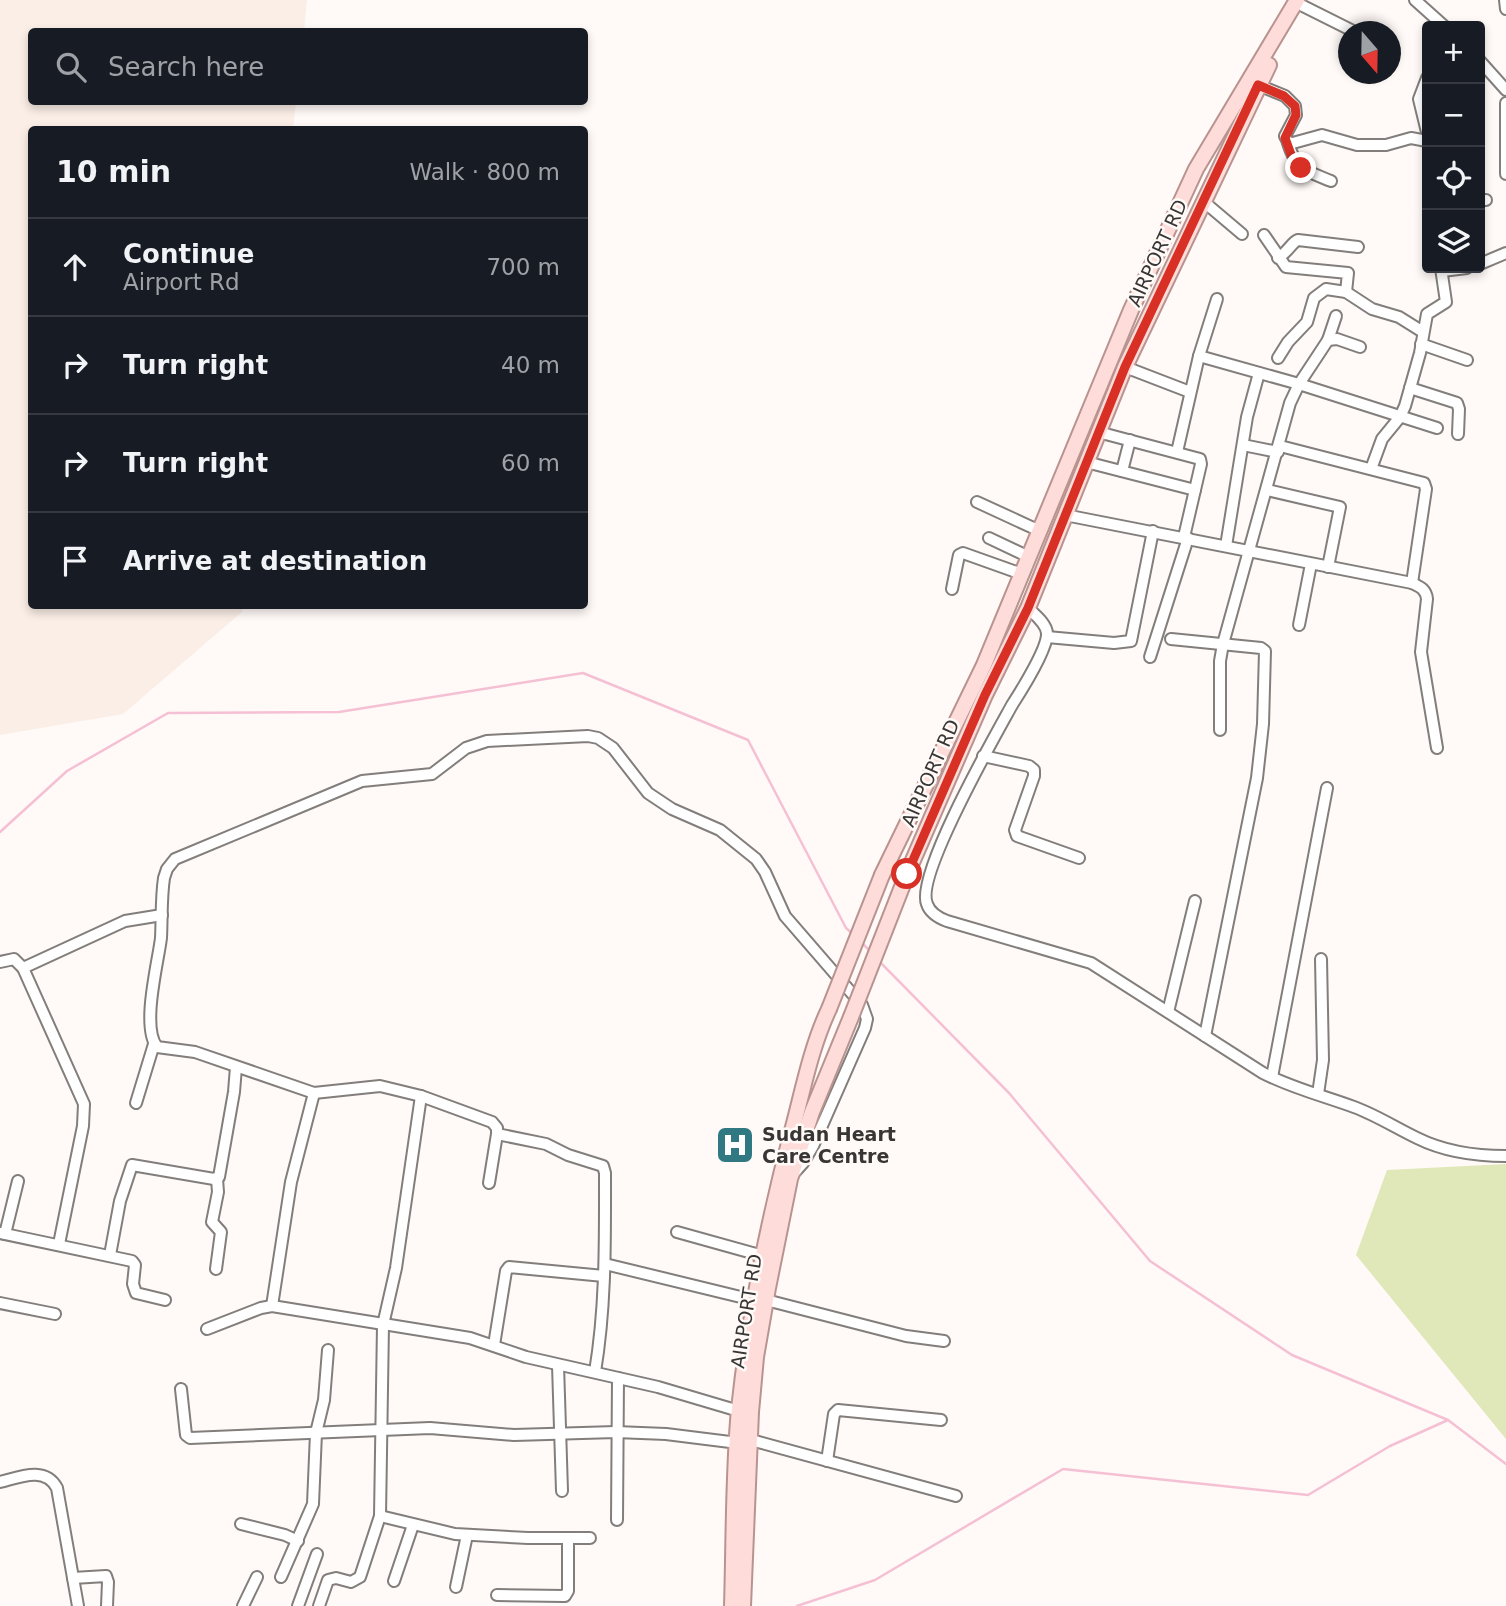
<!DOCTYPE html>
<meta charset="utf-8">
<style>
body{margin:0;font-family:"DejaVu Sans",sans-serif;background:#20242c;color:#f1f3f6}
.controls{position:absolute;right:21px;top:21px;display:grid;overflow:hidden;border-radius:7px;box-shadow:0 4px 10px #0003}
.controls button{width:63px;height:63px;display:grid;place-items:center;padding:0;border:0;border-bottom:2px solid #363941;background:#171b24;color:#f1f3f6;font:35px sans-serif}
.compass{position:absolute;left:1338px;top:21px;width:63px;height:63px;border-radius:50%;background:#171b24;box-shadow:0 4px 10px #0003;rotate:160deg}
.stop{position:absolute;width:21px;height:21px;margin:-16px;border:5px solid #d93025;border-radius:50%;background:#fff}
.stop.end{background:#d93025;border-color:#fff;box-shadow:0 2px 7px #0008}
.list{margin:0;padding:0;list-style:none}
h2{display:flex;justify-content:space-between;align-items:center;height:91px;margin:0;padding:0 28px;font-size:30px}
h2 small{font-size:23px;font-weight:400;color:#9ea1a6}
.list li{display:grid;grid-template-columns:46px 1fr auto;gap:21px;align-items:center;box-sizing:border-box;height:98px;padding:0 28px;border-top:2px solid #363941}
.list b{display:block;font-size:26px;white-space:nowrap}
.list p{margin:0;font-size:23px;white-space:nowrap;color:#9ea1a6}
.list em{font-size:23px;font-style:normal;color:#9ea1a6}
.icon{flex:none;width:38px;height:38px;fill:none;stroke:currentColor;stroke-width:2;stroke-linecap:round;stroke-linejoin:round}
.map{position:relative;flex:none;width:1506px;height:1606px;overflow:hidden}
.search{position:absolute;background:#171b24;box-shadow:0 4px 10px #0003;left:28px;top:28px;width:560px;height:77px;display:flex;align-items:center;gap:18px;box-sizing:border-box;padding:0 24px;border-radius:7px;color:#9ea1a6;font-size:26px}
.panel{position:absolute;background:#171b24;box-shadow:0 4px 10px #0003;left:28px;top:126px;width:560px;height:483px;border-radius:7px}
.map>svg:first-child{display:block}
.built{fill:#faeee6}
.green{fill:#e0e8ba}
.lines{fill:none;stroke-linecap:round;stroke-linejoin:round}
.stream{stroke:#f5c0d4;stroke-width:2.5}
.minor-casing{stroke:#827e7b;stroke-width:14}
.major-casing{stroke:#b8938f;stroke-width:18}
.minor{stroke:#fff;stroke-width:10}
.major{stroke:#fedcd9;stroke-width:14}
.major-bridge-casing{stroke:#b8938f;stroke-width:18;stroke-linecap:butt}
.major-bridge{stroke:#fedcd9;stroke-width:14}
.route{stroke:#d93025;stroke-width:9}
.labels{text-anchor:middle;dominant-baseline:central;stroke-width:5;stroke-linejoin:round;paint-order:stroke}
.street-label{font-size:19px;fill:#383635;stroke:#fffaf7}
.poi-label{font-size:19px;font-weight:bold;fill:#383635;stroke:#fffaf7;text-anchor:start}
</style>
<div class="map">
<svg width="1506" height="1606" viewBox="0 0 1506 1606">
<rect width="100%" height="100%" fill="#fffaf7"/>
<path class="built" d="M0,0H307L304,31L32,32V102H296L293,129L32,130V606H243L242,612L123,714L0,735Z"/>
<path class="green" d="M1506,1164V1439L1356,1255L1387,1170Z"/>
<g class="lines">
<g class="stream">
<path d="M0,832L67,771L168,713L339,712L583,673L748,740L846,928L854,935"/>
<path d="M861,942L871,952"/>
<path d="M878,960L1009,1093L1150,1261L1292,1355L1448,1420L1506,1464"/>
<path d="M797,1606L875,1580L1063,1469L1308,1495L1390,1446L1448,1420"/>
</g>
<defs>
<g id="minor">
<path d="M1415,0L1444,26"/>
<path d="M1505,0L1506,9"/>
<path d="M1303,6L1355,32"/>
<path d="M1480,61L1506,90"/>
<path d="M1427,78L1419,99L1427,132"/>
<path d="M1258,85L1285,96L1295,106L1296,115L1285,136L1289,144L1322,135L1357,145H1386L1411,138L1427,141"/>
<path d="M1506,103V174"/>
<path d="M1288,143C1296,170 1307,171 1331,181"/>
<path d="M1480,200H1486"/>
<path d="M1203,201L1242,234"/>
<path d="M1264,235L1286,267L1348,273L1346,292"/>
<path d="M1278,258C1288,252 1292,242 1298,240L1358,247"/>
<path d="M1480,264L1506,253"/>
<path d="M1442,271L1467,268"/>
<path d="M1328,340L1336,316"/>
<path d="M1421,344L1467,360"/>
<path d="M1199,356L1299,384L1437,428"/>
<path d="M1278,358L1288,342L1307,322L1314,298L1326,289L1346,292L1372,309L1399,317L1423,332"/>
<path d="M1125,367L1190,392"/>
<path d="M1410,388L1457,403L1459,409L1458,434"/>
<path d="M1098,432L1200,459L1201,464L1184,537"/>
<path d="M1243,445L1278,452"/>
<path d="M1280,446L1424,483L1426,489L1412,583"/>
<path d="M1177,452L1199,356L1217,299"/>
<path d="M1086,462L1195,490"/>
<path d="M1371,469L1382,439L1400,417L1405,406L1420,353L1427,314L1446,302L1441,268"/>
<path d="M1122,471L1130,440"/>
<path d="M1267,490L1340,507L1328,567"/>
<path d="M977,502L1040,531"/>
<path d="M1065,515L1412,583C1420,587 1426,589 1427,599L1421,652L1437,748"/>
<path d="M989,538L1029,557"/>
<path d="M1226,546L1247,417L1259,373"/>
<path d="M952,589L959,555L963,553L1022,574"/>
<path d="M1028,608C1035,615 1046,623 1047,633C1048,648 1021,691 1012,705C995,736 915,876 927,904C930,913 939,918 947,921L1091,963L1263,1073C1292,1088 1324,1096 1354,1107C1376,1115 1396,1128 1417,1138C1445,1152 1475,1156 1506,1156"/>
<path d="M1299,625L1311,564"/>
<path d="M1047,637L1114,643L1131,641L1153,531"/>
<path d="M1171,639L1261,648L1265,651L1263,724L1257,778L1205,1036"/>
<path d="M1150,657L1188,538"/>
<path d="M1220,730V661L1223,644L1290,403L1299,384L1328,340L1337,339L1360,347"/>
<path d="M983,756L1029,766L1034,770V776L1015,830L1017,836L1079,858"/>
<path d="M0,962L14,959L23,968L84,1104L83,1126L59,1244"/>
<path d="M23,968L125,921L162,915"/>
<path d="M1168,1012L1195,901"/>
<path d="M1272,1077L1327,788"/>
<path d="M1318,1094L1323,1060L1321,959"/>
<path d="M136,1103L154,1044"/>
<path d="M497,1134L546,1144L568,1155L603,1166L605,1173C605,1240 606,1306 595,1372"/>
<path d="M489,1183L497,1134V1128L492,1122L421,1096L380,1086L314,1093L195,1052L157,1047C141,1027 158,963 161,938C162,918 161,898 164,878L167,869L175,859L362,781L432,774L466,748L487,741L588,736L598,738L613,748L648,793L672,809L720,830L756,859L765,872L785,916L862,1005L867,1019L865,1028L813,1146L803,1163L794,1173"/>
<path d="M677,1232L763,1256"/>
<path d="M0,1233L132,1261L135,1265L133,1284L136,1293L165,1300"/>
<path d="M5,1234L18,1181"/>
<path d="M110,1255L120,1201L132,1165L214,1179L219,1177L234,1092L236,1067"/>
<path d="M605,1264L753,1300"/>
<path d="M216,1269L221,1232L212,1222L218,1192L217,1179"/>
<path d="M766,1300L906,1336L944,1341"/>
<path d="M0,1303L55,1314"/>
<path d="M272,1306L291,1182L314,1093"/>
<path d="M207,1329L261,1308L272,1306L470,1338L526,1357L658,1387L739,1411"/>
<path d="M494,1345L506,1271L509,1267L604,1276"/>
<path d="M558,1365L562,1491"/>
<path d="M181,1389L186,1435L190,1438L430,1428L514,1435L616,1432L666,1434L738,1443"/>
<path d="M751,1440L956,1496"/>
<path d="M827,1461L834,1414L838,1410L941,1420"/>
<path d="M0,1482C20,1477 45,1466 57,1488L78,1606"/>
<path d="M380,1516L455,1534L528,1538H590"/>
<path d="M617,1520L618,1378"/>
<path d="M241,1524L285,1535L298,1541"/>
<path d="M281,1577L313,1504L316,1433L324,1400L328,1350"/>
<path d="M73,1578L106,1576L108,1582L107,1606"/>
<path d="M394,1581L413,1525"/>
<path d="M456,1587L467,1535"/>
<path d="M497,1595L565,1596L568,1591V1538"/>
<path d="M243,1606L257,1577"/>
<path d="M298,1606L317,1554"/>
<path d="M319,1606L328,1580L336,1578L351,1582L360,1577L380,1516L383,1325L396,1268L421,1096"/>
</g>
<g id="major">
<path d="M907,874L985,695L1028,608L1125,367L1269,65"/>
<path d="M882,875L984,665L1131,310L1196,169L1297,0"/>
<path d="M732,1606C734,1540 733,1474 739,1409C749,1315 768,1223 792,1131C803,1090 811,1047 829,1009"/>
<path d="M743,1606L751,1412L756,1357L768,1288L790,1179L812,1112L851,1017"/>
</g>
</defs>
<use href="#minor" class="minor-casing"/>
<use href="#major" class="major-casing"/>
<use href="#minor" class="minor"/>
<use href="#major" class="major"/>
<defs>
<g id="major-bridge">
<path d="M829,1009L882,875"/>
<path d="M851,1017L907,874"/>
</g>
</defs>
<use href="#major-bridge" class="major-bridge-casing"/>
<use href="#major-bridge" class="major-bridge"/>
</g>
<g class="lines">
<path class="route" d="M907,874L985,695L1028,608L1125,367L1258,85L1284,96L1295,106L1296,115L1285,138L1293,160L1301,168"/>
</g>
<defs>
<symbol id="hospital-square" viewBox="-11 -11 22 22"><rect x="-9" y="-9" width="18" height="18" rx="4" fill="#317982" stroke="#fffaf7"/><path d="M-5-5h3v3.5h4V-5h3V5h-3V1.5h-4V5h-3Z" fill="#fff"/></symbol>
</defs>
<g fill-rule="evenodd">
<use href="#hospital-square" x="713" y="1123" width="44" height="44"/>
</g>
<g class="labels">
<g class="street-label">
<text transform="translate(1157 253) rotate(-65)">AIRPORT RD</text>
<text transform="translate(930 773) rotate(-66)">AIRPORT RD</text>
<text transform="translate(746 1311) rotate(-81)">AIRPORT RD</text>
</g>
<g class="poi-label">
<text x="762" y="1134">Sudan Heart<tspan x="762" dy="22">Care Centre</tspan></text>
</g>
</g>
</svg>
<div class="controls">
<button>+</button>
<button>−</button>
<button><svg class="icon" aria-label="locate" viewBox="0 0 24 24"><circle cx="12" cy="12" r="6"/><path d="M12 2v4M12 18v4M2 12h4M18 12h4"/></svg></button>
<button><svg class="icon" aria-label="layers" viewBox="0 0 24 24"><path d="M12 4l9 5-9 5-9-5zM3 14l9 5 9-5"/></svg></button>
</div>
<svg class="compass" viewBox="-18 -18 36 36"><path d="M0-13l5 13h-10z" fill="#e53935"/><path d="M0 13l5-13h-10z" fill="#9ea1a6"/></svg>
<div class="stop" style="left:907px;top:874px"></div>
<div class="stop end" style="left:1301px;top:168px"></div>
<div class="search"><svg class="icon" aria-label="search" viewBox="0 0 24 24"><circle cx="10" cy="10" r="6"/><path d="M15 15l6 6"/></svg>Search here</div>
<section class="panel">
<h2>10 min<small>Walk · 800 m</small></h2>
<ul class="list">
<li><svg class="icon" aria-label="ahead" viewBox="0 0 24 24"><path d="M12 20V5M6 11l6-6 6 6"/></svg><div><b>Continue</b><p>Airport Rd</p></div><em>700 m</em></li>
<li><svg class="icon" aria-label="right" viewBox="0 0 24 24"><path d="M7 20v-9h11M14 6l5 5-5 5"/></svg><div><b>Turn right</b></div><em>40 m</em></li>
<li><svg class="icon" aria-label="right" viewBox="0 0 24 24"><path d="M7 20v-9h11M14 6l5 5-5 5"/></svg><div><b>Turn right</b></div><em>60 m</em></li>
<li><svg class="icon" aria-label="arrive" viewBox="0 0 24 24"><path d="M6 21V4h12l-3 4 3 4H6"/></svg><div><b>Arrive at destination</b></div></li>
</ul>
</section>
</div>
